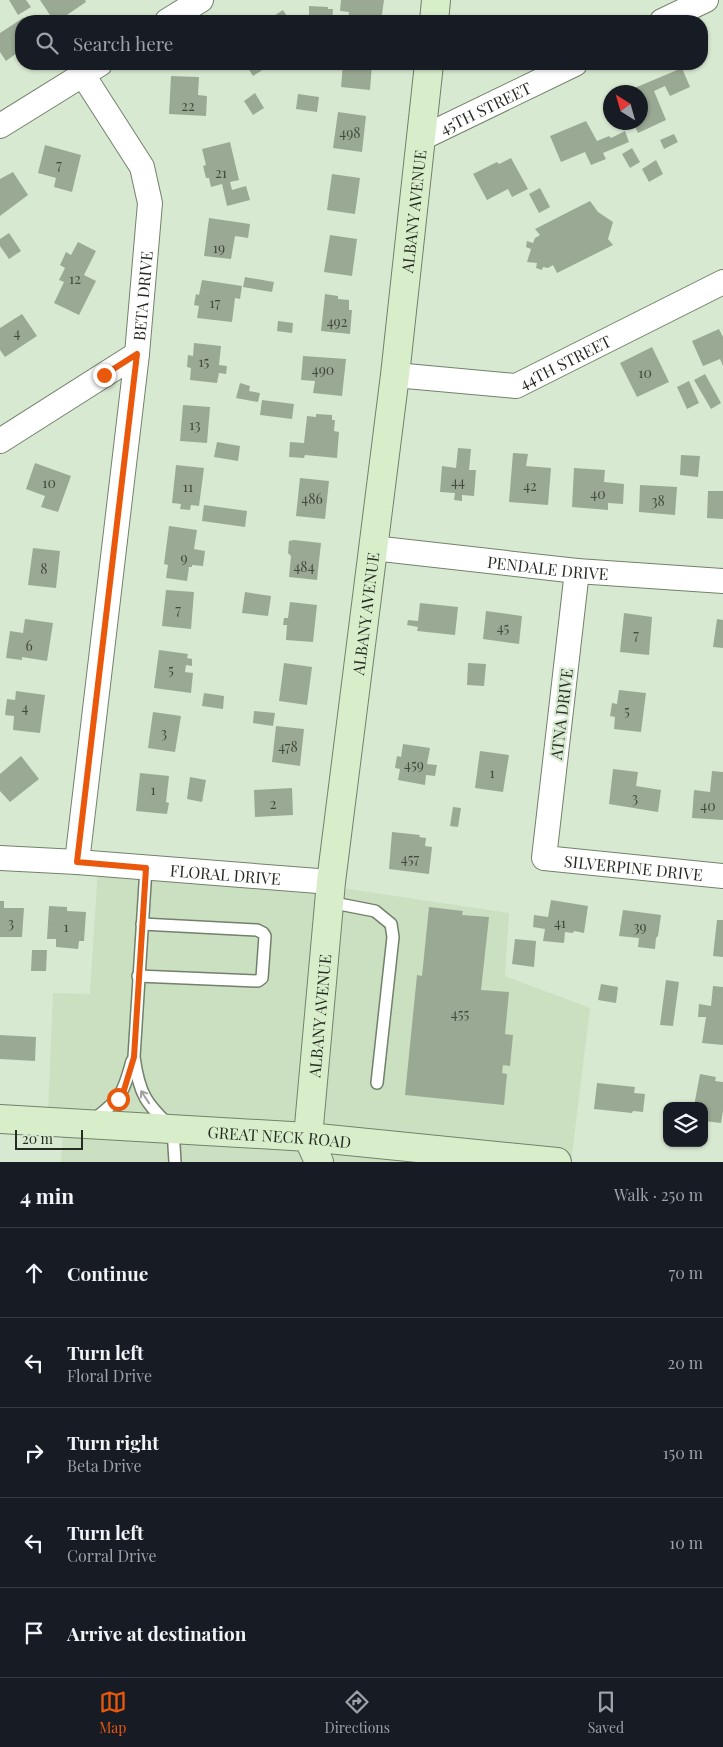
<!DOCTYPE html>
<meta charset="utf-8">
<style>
body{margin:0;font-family:"Playfair Display",serif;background:#242831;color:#f1f3f6}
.controls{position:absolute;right:15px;bottom:15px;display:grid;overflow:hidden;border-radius:10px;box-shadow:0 1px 4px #0004}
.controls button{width:45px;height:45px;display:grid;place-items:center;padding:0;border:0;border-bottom:1px solid #363941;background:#171b24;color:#f1f3f6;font:25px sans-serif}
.compass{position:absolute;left:603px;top:85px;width:45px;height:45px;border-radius:50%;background:#171b24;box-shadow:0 1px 4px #0004;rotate:323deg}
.scale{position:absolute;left:15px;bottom:12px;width:68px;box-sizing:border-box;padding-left:5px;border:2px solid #252b22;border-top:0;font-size:14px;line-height:18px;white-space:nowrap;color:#252b22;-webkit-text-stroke:4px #d8e9d1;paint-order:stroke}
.stop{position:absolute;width:15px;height:15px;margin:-11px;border:4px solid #ea580c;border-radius:50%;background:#fff}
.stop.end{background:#ea580c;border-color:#fff;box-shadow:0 1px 5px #0008}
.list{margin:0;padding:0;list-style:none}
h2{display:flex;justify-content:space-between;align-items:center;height:65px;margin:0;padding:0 20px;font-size:21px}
h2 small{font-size:16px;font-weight:400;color:#9ea1a6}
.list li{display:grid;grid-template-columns:32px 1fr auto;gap:15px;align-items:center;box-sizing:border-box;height:90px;padding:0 20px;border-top:1px solid #363941}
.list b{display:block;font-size:19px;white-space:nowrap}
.list p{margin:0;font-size:16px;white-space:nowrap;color:#9ea1a6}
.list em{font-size:16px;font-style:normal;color:#9ea1a6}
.icon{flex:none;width:28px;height:28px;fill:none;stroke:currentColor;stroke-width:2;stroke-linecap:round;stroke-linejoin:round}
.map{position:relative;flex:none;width:723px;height:1162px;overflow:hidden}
.search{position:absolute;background:#171b24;box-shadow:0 1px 4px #0004;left:15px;right:15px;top:15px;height:55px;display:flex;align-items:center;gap:12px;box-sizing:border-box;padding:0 18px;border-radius:20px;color:#9ea1a6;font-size:19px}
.sheet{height:515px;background:#171b24}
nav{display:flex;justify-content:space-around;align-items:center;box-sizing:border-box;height:70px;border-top:1px solid #363941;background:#171b24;font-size:14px;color:#9ea1a6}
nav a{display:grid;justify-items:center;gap:2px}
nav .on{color:#ea580c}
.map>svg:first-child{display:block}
.built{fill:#cbdfc1}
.building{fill:#9aa993}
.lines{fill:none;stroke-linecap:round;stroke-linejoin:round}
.lane-casing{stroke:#72816b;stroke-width:14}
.street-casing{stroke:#72816b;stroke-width:26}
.secondary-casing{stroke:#72816b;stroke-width:30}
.lane{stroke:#fff;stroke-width:11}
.street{stroke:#fff;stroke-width:24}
.secondary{stroke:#d8eecb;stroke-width:28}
.oneway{stroke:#9da09c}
.route{stroke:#ea580c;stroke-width:6}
.labels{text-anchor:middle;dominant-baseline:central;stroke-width:4.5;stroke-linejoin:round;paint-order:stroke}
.number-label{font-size:14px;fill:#424a3e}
.street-label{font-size:16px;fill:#252b22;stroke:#d8e9d1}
</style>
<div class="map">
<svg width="723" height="1162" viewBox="0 0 723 1162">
<rect width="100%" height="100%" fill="#d8e9d1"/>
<path class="built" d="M99,852L509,913L505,976L590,1008L571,1162H61L64,1115L48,1113L53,993L90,994Z"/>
<g class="building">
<path d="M9,0H26L31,7L18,15Z"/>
<path d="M40,0H85L86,2L58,21H54Z"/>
<path d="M341,0H384L381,21H352V19H348L349,12L340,11Z"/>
<path d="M309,6L328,7V9H333L332,21H309Z"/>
<path d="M283,10L290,21H266Z"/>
<path d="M23,18L25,21H21V50L6,61L0,52V33Z"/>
<path d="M241,64H272L253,76L248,68L245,70Z"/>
<path d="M343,64H372L370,90L341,87Z"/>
<path d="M682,68L690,87L670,96L665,86L654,91L666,120L638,133L633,122H640V92H625Z"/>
<path d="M171,76L199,77L198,95L207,96L206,116L169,114Z"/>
<path d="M255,93L264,108L253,115L244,101Z"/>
<path d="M298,94L319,97L317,112L296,109Z"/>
<path d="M338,112L366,116L362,152L333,148Z"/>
<path d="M586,121L597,141L609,136L611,138L625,131L629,142L603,153L606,159L591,165L585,152L561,162L550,136Z"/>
<path d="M674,134L678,142L664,149L660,140Z"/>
<path d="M230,142L239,180L230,182L232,190L246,186L250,200L227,206L222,184L211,187L209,178H206L203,166L206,165L202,149Z"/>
<path d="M45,145L81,155L72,192L54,187L56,178L38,173Z"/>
<path d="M632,148L640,162L630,168L622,154Z"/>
<path d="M511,158L528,189L512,197L508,189L487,200L473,174L497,162L499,164Z"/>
<path d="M656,160L663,174L649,182L642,169Z"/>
<path d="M13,172L28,195L0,216V179Z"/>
<path d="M332,174L360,178L355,214L327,210Z"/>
<path d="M540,188L550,207L539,213L529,194Z"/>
<path d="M590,201L598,212L613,222L608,239L613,245L557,273L553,265L548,268L543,267L542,270L536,268L537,263L527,262L531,249L526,247L527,241L533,243L535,238L540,235L535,229Z"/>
<path d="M209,218L250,224L248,238L235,236L231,259L204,256Z"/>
<path d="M9,233L21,251L9,259L0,246V239Z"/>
<path d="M330,235L357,239L352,276L324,272Z"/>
<path d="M78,242L96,251L84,275L96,281L79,315L54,303L64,282L59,280L65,268L60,265L66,252L71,255Z"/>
<path d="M245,277L274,282L272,292L243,287Z"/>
<path d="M202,280L242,286L240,299L235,298L232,322L197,318L199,306L194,305L196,294L199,295Z"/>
<path d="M325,294L338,296V299L349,300V310H352L350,334L321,331Z"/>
<path d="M22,314L37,336L5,357L0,350V328Z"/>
<path d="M278,321L293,323L292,333L277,331Z"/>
<path d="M719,329L723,337V366L720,359L703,366L692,341Z"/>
<path d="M194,343L221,346L219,365L227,366L226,374L219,373L217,383L190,380L191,368L187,367L188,355L193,356Z"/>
<path d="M652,347L669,382L637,397L620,363Z"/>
<path d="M303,356L346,359L342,396L313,393L315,381L301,380Z"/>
<path d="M705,374L721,403L711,409L694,380Z"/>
<path d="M689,381L699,403L687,409L677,387Z"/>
<path d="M240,383L250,386L249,391L260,393L258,402L236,398Z"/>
<path d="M262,400L294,404L292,419L260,415Z"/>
<path d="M183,405L210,407L207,443L180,441Z"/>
<path d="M316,414L332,415V420H335L334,431L339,432L337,458L305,455L304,458L289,457L290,442L304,443L307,416L316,417Z"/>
<path d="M217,442L240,446L238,461L214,457Z"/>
<path d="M458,448L471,449L469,470H476L474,496L462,495V501L454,500L455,493L440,492L442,466L456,468Z"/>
<path d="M513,453L528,454L526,466L551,468L548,505L509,502Z"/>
<path d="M681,455L700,456L698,477L680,475Z"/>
<path d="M35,463L71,476L58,512L41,507L45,496L26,489Z"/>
<path d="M176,465L204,468L199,506L191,505L190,510L180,509L181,504L172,503Z"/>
<path d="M574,468L605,470L604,482L624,484L623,504L608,503V510L572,507Z"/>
<path d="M300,478L329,481L325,519L296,516Z"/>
<path d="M640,485L677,487L675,515L639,512Z"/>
<path d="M708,491H723V519L707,518Z"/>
<path d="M204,505L247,511L245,527L202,521Z"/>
<path d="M169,526L197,530L194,549L205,551L203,566L192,565V567H189L187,581L166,578L168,565L164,564Z"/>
<path d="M294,540L321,543L317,580L289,577L291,556L288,553L289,541Z"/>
<path d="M33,548L60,551L56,588L28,585Z"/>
<path d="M166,590L194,592L191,629L162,626Z"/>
<path d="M245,592L271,596L268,616L242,613Z"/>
<path d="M290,602L317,605L313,642L286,640L287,625H283L284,618H288Z"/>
<path d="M420,603L458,607L455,635L417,631L418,627L407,625L408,620L418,621Z"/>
<path d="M486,611L522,616L519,644L483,639Z"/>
<path d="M624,613L652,617L649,655L620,652Z"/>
<path d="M25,619L53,623L47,661L22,657V660L6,658L10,631L23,633Z"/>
<path d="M717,619L723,620V648L713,647Z"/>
<path d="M159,650L188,654L187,658L192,659V666L186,665L185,672L193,673L191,693L154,688Z"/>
<path d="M284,663L312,667L307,705L279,701Z"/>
<path d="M468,663L486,664L484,686L467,685Z"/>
<path d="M619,690L646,693L641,732L614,729L615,717L610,716L612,703L617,704Z"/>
<path d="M16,691L45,695L40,733L13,730L14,716L5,715L7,699L15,700Z"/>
<path d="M204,693L224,696L223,709L202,706Z"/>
<path d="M254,711L275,713L273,726L253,723Z"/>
<path d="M153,712L181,716L175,752L148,748Z"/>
<path d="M276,726L304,729L300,766L272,762Z"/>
<path d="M403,744L430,748L427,764L437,765L435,776L426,775L425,785L398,780L400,769L395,768L397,756L401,757Z"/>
<path d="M480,751L509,755L503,792L475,788Z"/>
<path d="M21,756L39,779L10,802L0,791V774Z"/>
<path d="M613,769L638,772L636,786L661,790L658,812L609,804Z"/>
<path d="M712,771L723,772V820L692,818L694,790L710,792Z"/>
<path d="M140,773L169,776L166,802L169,803L167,814L136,811Z"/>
<path d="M190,777L206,780L202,802L187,799Z"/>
<path d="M292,788L293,815L255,817L254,790Z"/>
<path d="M453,807L461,808L458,827L450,826Z"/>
<path d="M392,832L420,835L419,837L426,838L425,846L432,847L429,874L389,869Z"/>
<path d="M551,900L588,906L584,933L574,931L573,933L565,932L564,943L543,941L545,929L533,927L534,915L548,917Z"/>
<path d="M0,901H4V908H24L22,937H0Z"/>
<path d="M49,906L67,907V911L86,912L84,941H79L78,949L56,947V939H47Z"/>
<path d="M429,907L463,911L462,915L489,917L481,990L509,992L505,1034L513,1035L510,1066L503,1065L502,1073L507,1074L504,1105L405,1095L417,975L422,976Z"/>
<path d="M623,910L661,915L658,936L656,938L655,949L638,947L639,938L619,936Z"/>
<path d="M717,920H723V957L713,956Z"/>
<path d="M515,939L536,941L534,967L512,964Z"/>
<path d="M32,950H47L46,971H31Z"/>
<path d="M666,980L679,982L673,1026L660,1025Z"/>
<path d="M601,984L618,987L616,1003L598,1000Z"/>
<path d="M713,986L723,987V1045L702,1043L706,1017H698L699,1004L711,1006Z"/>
<path d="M0,1035L36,1037L35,1061L0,1059Z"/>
<path d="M700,1074L716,1077L715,1081L723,1082V1111L721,1123L704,1121V1106H694Z"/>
<path d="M597,1083L635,1087L634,1093L645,1094L643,1112L633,1111L632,1113L594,1109Z"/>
</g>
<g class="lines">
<defs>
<g id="lane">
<path d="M146,868L134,1057C139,1094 146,1104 173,1129L175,1162"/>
<path d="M329,902L375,911L391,924L393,937L377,1083"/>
<path d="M138,976L258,981L262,978L265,936L263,933L257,930L142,924"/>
<path d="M93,1120C121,1099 123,1094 132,1061"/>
</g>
<g id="street">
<path d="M167,21L201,0"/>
<path d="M662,21L706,0"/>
<path d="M0,126L100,64"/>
<path id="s1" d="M422,138L575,64"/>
<path id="s2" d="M395,375L516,386L723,282"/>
<path d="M0,441L137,354"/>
<path id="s3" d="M373,548L577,571L723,581"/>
<path id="s4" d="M577,571L544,858L723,876"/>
<path id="s5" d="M0,858L77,862L331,882"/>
<path id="s6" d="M77,862L137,354L150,203L142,167L83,75"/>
</g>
<g id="secondary">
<path d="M434,21L436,0"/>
<path id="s7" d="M0,1119L308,1137L557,1162"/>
<path id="s8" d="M319,1162L308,1137L331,882L395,375L429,64"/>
</g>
</defs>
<use href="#lane" class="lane-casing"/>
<use href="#street" class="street-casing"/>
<use href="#secondary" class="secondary-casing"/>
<use href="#lane" class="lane"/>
<use href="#street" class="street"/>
<use href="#secondary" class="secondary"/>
</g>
<defs><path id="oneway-shaft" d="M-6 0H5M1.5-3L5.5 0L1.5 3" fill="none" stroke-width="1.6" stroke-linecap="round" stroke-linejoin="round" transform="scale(1.25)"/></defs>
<use class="oneway" href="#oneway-shaft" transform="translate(145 1097) rotate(-123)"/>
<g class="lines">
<path class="route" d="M104,375L137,354L77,862L146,868L134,1057L124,1090L118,1099"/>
</g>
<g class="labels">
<g class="number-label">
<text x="188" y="105">22</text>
<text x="350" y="132">498</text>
<text x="59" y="164">7</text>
<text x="221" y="172">21</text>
<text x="219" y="247">19</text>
<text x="75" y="278">12</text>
<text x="215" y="302">17</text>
<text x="337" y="321">492</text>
<text x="17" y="332">4</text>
<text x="204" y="361">15</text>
<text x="323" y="369">490</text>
<text x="645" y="372">10</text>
<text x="195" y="424">13</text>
<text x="458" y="481">44</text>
<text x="49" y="482">10</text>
<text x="530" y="485">42</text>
<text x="188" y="486">11</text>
<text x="598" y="493">40</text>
<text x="312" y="498">486</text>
<text x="658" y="500">38</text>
<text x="184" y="557">9</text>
<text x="304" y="566">484</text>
<text x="44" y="568">8</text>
<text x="178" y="609">7</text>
<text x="503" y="627">45</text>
<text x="636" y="634">7</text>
<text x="29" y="645">6</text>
<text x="171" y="669">5</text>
<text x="25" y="707">4</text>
<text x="627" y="710">5</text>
<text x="164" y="732">3</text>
<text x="288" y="746">478</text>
<text x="414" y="764">459</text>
<text x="492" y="772">1</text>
<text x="153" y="789">1</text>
<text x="635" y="797">3</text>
<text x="273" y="803">2</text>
<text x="708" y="805">40</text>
<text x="410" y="858">457</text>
<text x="11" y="922">3</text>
<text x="560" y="922">41</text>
<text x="66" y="926">1</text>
<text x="640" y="926">39</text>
<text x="460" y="1013">455</text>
</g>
<g class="street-label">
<text stroke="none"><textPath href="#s1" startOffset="70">45TH STREET</textPath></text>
<text stroke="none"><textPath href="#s8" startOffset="959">ALBANY AVENUE</textPath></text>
<text stroke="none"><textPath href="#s6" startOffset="570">BETA DRIVE</textPath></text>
<text stroke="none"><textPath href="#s2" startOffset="176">44TH STREET</textPath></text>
<text stroke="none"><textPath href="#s3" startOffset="176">PENDALE DRIVE</textPath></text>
<text stroke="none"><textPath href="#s8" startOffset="554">ALBANY AVENUE</textPath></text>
<text transform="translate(561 714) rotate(-83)">ATNA DRIVE</text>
<text stroke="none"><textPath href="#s4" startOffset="379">SILVERPINE DRIVE</textPath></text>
<text stroke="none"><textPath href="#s5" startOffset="226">FLORAL DRIVE</textPath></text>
<text stroke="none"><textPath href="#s8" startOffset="149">ALBANY AVENUE</textPath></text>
<text stroke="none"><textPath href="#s7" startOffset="280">GREAT NECK ROAD</textPath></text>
</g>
</g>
</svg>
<div class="controls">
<button><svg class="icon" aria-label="layers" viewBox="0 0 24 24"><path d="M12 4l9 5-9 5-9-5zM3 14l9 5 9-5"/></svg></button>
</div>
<svg class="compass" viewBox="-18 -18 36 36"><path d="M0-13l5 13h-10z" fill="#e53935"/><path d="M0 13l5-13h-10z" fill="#9ea1a6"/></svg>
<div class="scale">20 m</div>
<div class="stop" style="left:118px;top:1099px"></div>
<div class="stop end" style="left:104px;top:375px"></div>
<div class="search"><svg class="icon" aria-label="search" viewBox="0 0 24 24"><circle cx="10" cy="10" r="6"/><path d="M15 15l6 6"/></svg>Search here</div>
</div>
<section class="sheet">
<h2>4 min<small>Walk · 250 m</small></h2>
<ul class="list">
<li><svg class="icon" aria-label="ahead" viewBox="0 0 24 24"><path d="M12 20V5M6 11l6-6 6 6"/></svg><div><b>Continue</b></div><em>70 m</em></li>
<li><svg class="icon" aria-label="left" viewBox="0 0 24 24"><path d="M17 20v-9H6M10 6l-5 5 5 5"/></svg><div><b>Turn left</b><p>Floral Drive</p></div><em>20 m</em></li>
<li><svg class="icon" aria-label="right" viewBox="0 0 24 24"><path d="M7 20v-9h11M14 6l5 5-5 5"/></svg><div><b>Turn right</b><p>Beta Drive</p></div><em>150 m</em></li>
<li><svg class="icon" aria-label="left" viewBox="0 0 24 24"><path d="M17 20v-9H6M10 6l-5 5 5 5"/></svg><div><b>Turn left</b><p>Corral Drive</p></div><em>10 m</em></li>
<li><svg class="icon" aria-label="arrive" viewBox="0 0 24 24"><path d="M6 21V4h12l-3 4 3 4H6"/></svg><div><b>Arrive at destination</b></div></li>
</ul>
</section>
<nav>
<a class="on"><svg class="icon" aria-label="map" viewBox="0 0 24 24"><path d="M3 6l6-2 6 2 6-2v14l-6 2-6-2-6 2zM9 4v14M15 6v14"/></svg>Map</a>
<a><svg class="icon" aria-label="directions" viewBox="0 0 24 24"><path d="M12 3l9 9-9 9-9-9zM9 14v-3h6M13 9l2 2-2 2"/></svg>Directions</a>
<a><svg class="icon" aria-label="saved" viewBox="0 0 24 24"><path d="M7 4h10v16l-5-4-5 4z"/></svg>Saved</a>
</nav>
